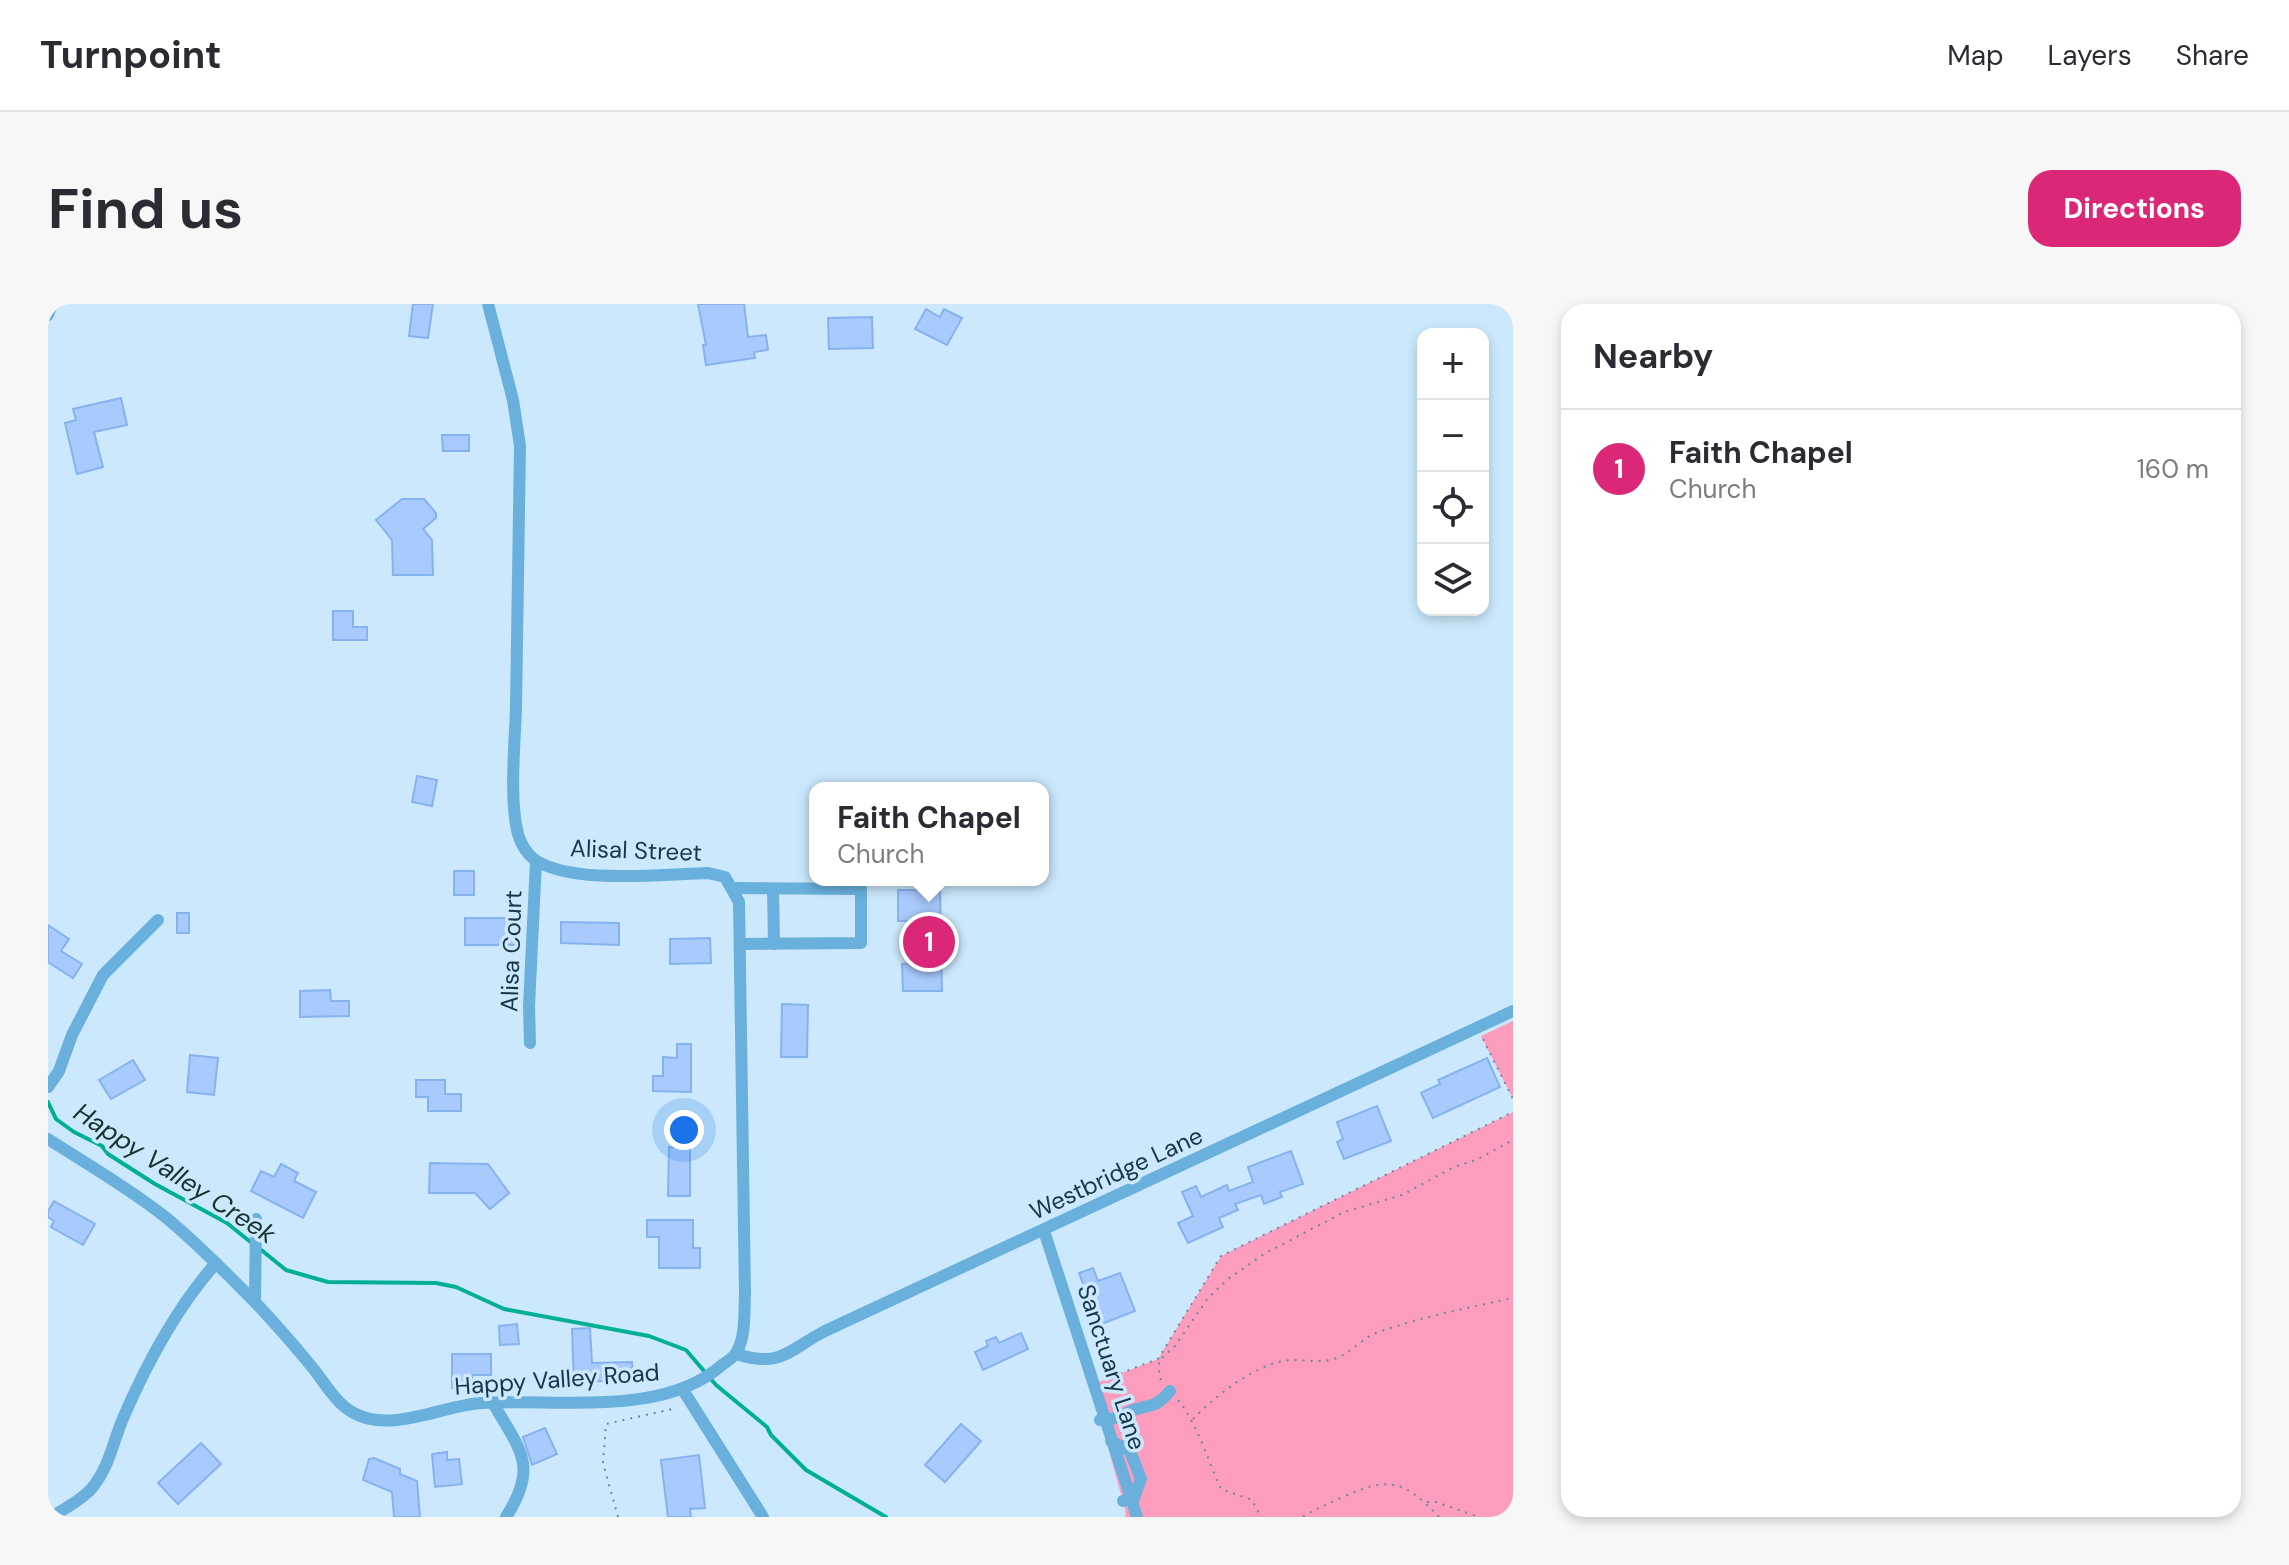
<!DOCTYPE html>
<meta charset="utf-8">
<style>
body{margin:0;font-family:"DM Sans",sans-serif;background:#f7f7f7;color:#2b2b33}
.controls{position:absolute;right:24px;top:24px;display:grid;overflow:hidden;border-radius:16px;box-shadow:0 4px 12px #0003}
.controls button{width:72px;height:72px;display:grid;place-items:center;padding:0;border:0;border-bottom:2px solid #e1e1e2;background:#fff;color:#2b2b33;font:40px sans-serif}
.you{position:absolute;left:636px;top:826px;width:28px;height:28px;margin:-20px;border:6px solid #fff;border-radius:50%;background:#1a73e8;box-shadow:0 0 0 12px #1a73e833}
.badge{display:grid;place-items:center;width:52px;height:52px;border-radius:50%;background:#db2777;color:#fff;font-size:26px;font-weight:700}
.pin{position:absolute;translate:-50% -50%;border:4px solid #fff;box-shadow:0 2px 8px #0006}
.popup{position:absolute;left:761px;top:478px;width:240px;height:104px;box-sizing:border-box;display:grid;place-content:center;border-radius:16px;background:#fff;filter:drop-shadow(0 2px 6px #0005);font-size:26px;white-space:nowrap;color:#7c7c81}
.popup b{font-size:30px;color:#2b2b33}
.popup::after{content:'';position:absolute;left:50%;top:100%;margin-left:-16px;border:16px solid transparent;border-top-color:#fff}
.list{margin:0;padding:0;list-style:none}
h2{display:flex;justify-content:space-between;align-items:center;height:104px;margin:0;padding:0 32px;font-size:34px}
h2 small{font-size:26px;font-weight:400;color:#7c7c81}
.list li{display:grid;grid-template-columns:52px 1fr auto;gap:24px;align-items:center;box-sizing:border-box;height:120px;padding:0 32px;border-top:2px solid #e1e1e2}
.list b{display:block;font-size:30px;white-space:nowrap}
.list p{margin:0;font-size:26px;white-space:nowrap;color:#7c7c81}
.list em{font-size:26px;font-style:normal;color:#7c7c81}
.icon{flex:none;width:44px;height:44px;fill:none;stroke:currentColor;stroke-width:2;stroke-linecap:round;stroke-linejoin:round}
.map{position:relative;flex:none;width:1465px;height:1213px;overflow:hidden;border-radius:24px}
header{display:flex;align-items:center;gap:48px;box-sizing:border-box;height:112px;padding:0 40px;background:#fff;border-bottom:2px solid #e1e1e2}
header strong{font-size:38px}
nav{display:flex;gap:44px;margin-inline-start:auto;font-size:28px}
.intro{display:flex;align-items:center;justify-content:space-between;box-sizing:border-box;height:192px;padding:0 48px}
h1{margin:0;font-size:56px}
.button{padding:20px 36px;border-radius:24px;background:#db2777;color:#fff;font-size:28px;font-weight:700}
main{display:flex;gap:48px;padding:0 48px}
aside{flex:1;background:#fff;border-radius:24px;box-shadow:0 4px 12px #0003}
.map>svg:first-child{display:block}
.green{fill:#fd9dbe}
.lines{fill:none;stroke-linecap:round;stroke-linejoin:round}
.stream{stroke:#00af96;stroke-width:4}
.building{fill:#a8cafd;stroke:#87b2f0;stroke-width:2}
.path{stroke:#6a899c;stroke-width:2;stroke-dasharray:2 6;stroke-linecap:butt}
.minor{stroke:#69b0dd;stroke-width:12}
.labels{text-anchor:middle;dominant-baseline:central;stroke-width:7;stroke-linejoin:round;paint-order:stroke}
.street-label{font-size:24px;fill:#163649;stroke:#cbe8fc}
.water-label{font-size:26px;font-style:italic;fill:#16332d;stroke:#cbe8fc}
</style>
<header>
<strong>Turnpoint</strong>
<nav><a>Map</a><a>Layers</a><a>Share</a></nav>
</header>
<div class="intro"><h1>Find us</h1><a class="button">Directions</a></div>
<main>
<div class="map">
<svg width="1465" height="1213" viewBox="0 0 1465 1213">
<rect width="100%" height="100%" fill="#cbe8fc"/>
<g class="green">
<path d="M1465,717V795L1433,732Z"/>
<path d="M1465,808V1213H1077L1078,1209L1043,1081L1110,1055L1173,952Z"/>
</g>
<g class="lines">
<g class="stream">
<path d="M0,798L8,815L26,828L54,842L60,850L107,880L179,919L205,940"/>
<path d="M212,945L238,966L280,978L388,979L408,983L456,1005L601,1032L638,1046L668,1081L719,1123L723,1131L758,1166L838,1213"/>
</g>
</g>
<g class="building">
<path d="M365,0H385L380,34L361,32Z"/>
<path d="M650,0H696L700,33L718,31L720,46L706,48L707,54L658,61L655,41H658Z"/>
<path d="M878,5L892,13L896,5L914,14L899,41L867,25Z"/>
<path d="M824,13L825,44L781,45L780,14Z"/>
<path d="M73,94L79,121L46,128L55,163L29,170L17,119L28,116L25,105Z"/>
<path d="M394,131H421V147H395Z"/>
<path d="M354,195H376L388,209V214L375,225L384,236L385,271H345L344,236L328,216Z"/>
<path d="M285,307H305V323H319V336H285Z"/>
<path d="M369,472L389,476L384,502L364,498Z"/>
<rect x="406" y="567" width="20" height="24"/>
<path d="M850,586H892L894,687H855L854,660L868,659V617H850Z"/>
<rect x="129" y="609" width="12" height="20"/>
<rect x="417" y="614" width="52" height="27"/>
<path d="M513,618L571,619V641L513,639Z"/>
<path d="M0,621L21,635L13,647L34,660L25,674L0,658Z"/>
<path d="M662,634L663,659L622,660V635Z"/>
<path d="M282,686L283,697H301V712L252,713V687Z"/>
<path d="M734,700L760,701L759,753H733Z"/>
<path d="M629,740H643V788L605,787V772H615V753L629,754Z"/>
<path d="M142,751L170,754L166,791L139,788Z"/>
<path d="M1439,754L1452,783L1385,814L1373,789L1392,780L1390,776Z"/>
<path d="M85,756L97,776L63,795L51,776Z"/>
<path d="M368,776H397V790H413V807H380V793H368Z"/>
<path d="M1329,802L1343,837L1296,855L1289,838L1295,835L1289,818Z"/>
<path d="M621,843L642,844V892H620Z"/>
<path d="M1243,847L1255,880L1232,888L1234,893L1216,900L1213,891L1187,900L1190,906L1171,914L1175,923L1140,939L1130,919L1145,912L1134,888L1148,882L1153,893L1179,881L1181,887L1205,878L1200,863Z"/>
<path d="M382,859L440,860L461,889L442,905L427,889H381Z"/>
<path d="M233,860L250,869L246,877L268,888L255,914L203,887L213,867L226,873Z"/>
<path d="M6,897L47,920L35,941L3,923L6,917L0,913V907Z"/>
<path d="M599,916H645V944H652V964H611V933H599Z"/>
<path d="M1045,964L1050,977L1072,969L1087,1007L1051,1021L1031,969Z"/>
<path d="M469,1020L471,1040L452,1041L451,1022Z"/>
<path d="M542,1024L544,1059L584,1058L585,1076L526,1078L524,1025Z"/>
<path d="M973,1029L980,1045L935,1066L927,1048L940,1042L938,1037L948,1033L951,1039Z"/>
<path d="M404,1050H443V1071H424V1084H404Z"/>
<path d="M913,1120L933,1137L897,1178L877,1161Z"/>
<path d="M497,1124L509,1150L484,1161L475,1133Z"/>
<path d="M153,1139L173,1160L130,1200L110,1179Z"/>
<path d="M399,1148V1156L411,1155L414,1180L387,1183L384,1150Z"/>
<path d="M651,1151L657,1204L642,1205L643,1213H620L613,1156Z"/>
<path d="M326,1154L352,1165V1170L369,1177L372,1213H346L344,1188L315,1176L321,1155Z"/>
</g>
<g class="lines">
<g class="path">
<path d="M1435,735L1465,795"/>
<path d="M1057,1075L1110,1055L1173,952L1465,808"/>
<path d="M1113,1076L1111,1072V1057L1127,1042L1160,994L1180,975L1216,950L1296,908L1354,891L1406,863L1428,856L1465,836"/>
<path d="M1130,1096C1149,1119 1160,1157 1173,1185L1204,1196L1213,1213"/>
<path d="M1145,1115C1167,1092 1211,1057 1244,1056C1258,1056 1272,1059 1286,1055C1302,1050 1313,1035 1328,1029C1372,1013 1419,1004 1465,994"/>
<path d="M1379,1198H1388L1431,1213"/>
<path d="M570,1213L555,1159L558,1120L629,1104"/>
<path d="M1255,1213C1268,1204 1281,1200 1295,1193C1341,1172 1356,1176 1391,1213"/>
</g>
<g class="minor">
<path d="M0,11L4,0"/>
<path d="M685,584L813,585V639L692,640"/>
<path d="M725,585L726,640"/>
<path d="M482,739L481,702L488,557"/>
<path d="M0,783L11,767L24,731L55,671L110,616"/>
<path d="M0,835C39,860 79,883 116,912C147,937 176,967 204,995C225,1017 245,1040 264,1063C277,1079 287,1098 304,1108C342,1131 394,1101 434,1099C509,1094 614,1114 674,1061C678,1058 685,1054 688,1049C698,1034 696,1008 697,990L691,598L677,573L660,569C616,570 521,581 486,555C478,549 473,540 470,530C461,496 467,439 468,403C469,316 471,229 472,142L465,96L440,0"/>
<path d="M996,927L1089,1213"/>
<path d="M207,998L208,915"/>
<path d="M688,1050C733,1064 739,1047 777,1027L1465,707"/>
<path d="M635,1086L715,1213"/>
<path d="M445,1099C472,1146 491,1162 458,1213"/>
<path d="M1052,1116C1065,1117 1072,1112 1083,1107C1101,1100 1107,1105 1122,1087"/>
<path d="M1063,1137L1082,1147L1093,1175L1086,1194L1075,1197"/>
<path d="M4,1213C17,1204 34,1196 44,1184C62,1162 65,1137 76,1112C99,1059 130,1002 168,959"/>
</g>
</g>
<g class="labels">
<g class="street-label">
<text transform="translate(588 546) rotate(2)">Alisal Street</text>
<text transform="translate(463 647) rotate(-88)">Alisa Court</text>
<text transform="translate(1068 869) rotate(-25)">Westbridge Lane</text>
<text transform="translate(1064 1063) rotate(72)">Sanctuary Lane</text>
<text transform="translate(509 1075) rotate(-4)">Happy Valley Road</text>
</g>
<g class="water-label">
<text transform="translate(127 869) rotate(33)">Happy Valley Creek</text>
</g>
</g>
</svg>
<div class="controls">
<button>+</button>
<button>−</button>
<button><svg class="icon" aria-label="locate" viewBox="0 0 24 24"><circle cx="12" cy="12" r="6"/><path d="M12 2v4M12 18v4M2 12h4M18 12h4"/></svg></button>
<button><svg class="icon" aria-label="layers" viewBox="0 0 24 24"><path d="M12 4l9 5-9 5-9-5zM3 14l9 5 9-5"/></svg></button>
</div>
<div class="you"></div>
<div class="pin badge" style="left:881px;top:638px">1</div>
<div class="popup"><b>Faith Chapel</b>Church</div>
</div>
<aside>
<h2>Nearby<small></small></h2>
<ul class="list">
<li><span class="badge">1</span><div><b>Faith Chapel</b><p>Church</p></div><em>160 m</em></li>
</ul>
</aside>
</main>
